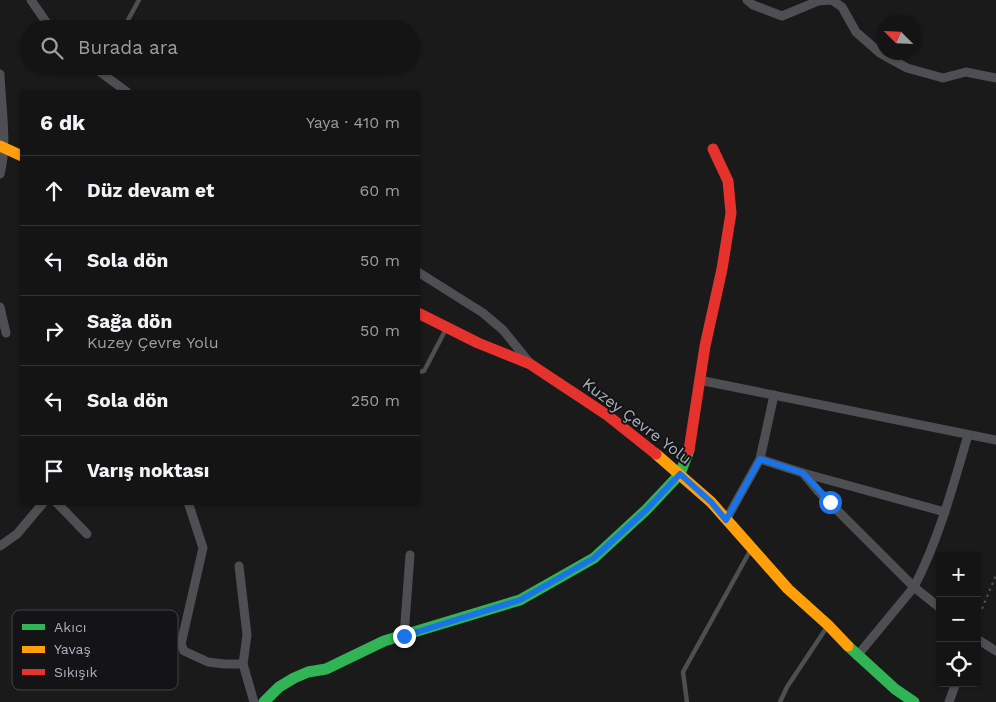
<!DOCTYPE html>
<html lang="tr">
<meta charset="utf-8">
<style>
body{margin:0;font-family:"Work Sans",sans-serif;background:#212122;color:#f1f3f6}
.controls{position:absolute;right:15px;bottom:15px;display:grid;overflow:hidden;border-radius:5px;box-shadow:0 1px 4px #0004}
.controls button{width:45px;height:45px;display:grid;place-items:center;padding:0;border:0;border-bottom:1px solid #333334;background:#141414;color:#f1f3f6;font:25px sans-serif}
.compass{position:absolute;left:876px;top:15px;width:45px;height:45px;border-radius:50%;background:#141414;box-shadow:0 1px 4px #0004;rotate:294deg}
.stop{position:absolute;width:15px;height:15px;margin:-11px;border:4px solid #1a73e8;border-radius:50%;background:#fff}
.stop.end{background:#1a73e8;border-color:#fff;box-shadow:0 1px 5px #0008}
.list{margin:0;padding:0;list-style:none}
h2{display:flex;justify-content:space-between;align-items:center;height:65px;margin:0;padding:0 20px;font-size:21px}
h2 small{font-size:16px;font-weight:400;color:#9d9ea0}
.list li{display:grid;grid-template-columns:32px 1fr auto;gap:15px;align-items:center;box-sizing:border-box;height:70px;padding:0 20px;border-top:1px solid #333334}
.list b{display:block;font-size:19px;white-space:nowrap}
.list p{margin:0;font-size:16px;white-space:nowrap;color:#9d9ea0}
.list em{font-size:16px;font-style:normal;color:#9d9ea0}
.icon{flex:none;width:28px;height:28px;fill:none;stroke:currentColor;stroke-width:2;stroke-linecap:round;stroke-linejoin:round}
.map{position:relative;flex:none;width:996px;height:702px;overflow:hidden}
.search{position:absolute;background:#141414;box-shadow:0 1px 4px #0004;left:20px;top:20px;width:400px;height:55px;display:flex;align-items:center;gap:12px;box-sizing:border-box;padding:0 18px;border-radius:28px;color:#9d9ea0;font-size:19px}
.panel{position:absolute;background:#141414;box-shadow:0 1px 4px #0004;left:20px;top:90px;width:400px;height:415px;border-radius:5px}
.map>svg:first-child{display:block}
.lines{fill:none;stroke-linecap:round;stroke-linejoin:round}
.path{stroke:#505154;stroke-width:2;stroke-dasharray:2.5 4;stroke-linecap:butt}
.lane{stroke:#4d4f53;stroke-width:4.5}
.street{stroke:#4d4f53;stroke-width:9}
.fast{stroke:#30b455;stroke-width:11}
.slow{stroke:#ff9f0a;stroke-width:11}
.jam{stroke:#e5322d;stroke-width:11}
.route{stroke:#1a73e8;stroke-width:6}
.labels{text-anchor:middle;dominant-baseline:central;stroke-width:4;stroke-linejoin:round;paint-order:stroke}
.street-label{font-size:16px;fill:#aab0bb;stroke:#141416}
.key{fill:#141416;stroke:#414348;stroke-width:1}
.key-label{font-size:14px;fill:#aab0bb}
</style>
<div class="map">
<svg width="996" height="702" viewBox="0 0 996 702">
<rect width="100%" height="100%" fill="#1a1a1a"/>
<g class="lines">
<path class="path" d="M977,621L996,575"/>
<g class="lane">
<path d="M123,29L139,0"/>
<path d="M418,372L424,371L446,329"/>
<path d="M687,702L683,672L750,551"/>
<path d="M780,702L787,687L827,627"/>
</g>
<g class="street">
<path d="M31,0L51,29"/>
<path d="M747,0L753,5L782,16L818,1L832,0L842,7L856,32L880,53L907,68L943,78L966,72L996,78"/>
<path d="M92,66L127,92"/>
<path d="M0,74C1,104 8,145 0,174"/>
<path d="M418,272L483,313L503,330L529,362"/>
<path d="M0,307L6,333"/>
<path d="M699,380L996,440"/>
<path d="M760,459L803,473L945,512"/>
<path d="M803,473L818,491L914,587L940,608"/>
<path d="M56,502L87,534"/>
<path d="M188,502L203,548L181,644L184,651L208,662L224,664H243L254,702"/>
<path d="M726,520L760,459L774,395"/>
<path d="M0,546L17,534L44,502"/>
<path d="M239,566L247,635L243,664"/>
<path d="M404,636L410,555"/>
<path d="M977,639L996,651"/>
<path d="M857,656L914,587C939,539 953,486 968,435"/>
<path d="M949,702L956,683"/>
</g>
<g class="fast">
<path d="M848,646L895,689L914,702"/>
<path d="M264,702L279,687L294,678L308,672L326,669L384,641L520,600L594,558L646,510L680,474L689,450"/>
</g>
<g class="slow">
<path d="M0,146L22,156"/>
<path d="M656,454L711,502L788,589L828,625L848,646"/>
</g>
<g class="jam">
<path d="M418,313L478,343L530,364L607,415L656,454"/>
<path d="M689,450L705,346L722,269L731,213L728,181L713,149"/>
</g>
</g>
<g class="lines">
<path class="route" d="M404,636L520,600L594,558L646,510L680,474L711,502L726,520L760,459L803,473L830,502"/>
</g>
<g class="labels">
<g class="street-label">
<text transform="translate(637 421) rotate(37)">Kuzey Çevre Yolu</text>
</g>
</g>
<rect x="12" y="610" width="166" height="80" rx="8" class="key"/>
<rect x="22" y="624" width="23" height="6" fill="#30b455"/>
<rect x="22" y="646" width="23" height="7" fill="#ff9f0a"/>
<rect x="22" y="669" width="23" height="6" fill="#e5322d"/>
<g class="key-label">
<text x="54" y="632">Akıcı</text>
<text x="54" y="654">Yavaş</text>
<text x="54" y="677">Sıkışık</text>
</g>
</svg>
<div class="controls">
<button>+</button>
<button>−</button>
<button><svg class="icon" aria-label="locate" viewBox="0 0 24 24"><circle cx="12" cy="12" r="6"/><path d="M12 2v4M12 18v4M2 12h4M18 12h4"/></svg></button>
</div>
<svg class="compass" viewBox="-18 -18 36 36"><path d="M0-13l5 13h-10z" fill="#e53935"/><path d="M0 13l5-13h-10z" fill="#9d9ea0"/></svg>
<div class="stop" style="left:830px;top:502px"></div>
<div class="stop end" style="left:404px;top:636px"></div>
<div class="search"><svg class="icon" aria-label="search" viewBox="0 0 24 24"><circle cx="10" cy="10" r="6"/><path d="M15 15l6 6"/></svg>Burada ara</div>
<section class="panel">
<h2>6 dk<small>Yaya · 410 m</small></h2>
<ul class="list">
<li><svg class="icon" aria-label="ahead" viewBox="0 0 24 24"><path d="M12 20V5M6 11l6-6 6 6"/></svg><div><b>Düz devam et</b></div><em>60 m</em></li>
<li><svg class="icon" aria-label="left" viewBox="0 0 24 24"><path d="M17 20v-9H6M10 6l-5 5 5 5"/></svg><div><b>Sola dön</b></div><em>50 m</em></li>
<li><svg class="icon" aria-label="right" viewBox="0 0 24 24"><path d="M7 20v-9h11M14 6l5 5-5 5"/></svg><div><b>Sağa dön</b><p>Kuzey Çevre Yolu</p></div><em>50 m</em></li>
<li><svg class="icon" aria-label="left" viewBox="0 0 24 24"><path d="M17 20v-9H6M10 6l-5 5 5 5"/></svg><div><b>Sola dön</b></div><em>250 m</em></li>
<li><svg class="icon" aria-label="arrive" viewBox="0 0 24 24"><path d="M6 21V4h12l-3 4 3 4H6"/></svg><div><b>Varış noktası</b></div></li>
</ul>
</section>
</div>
